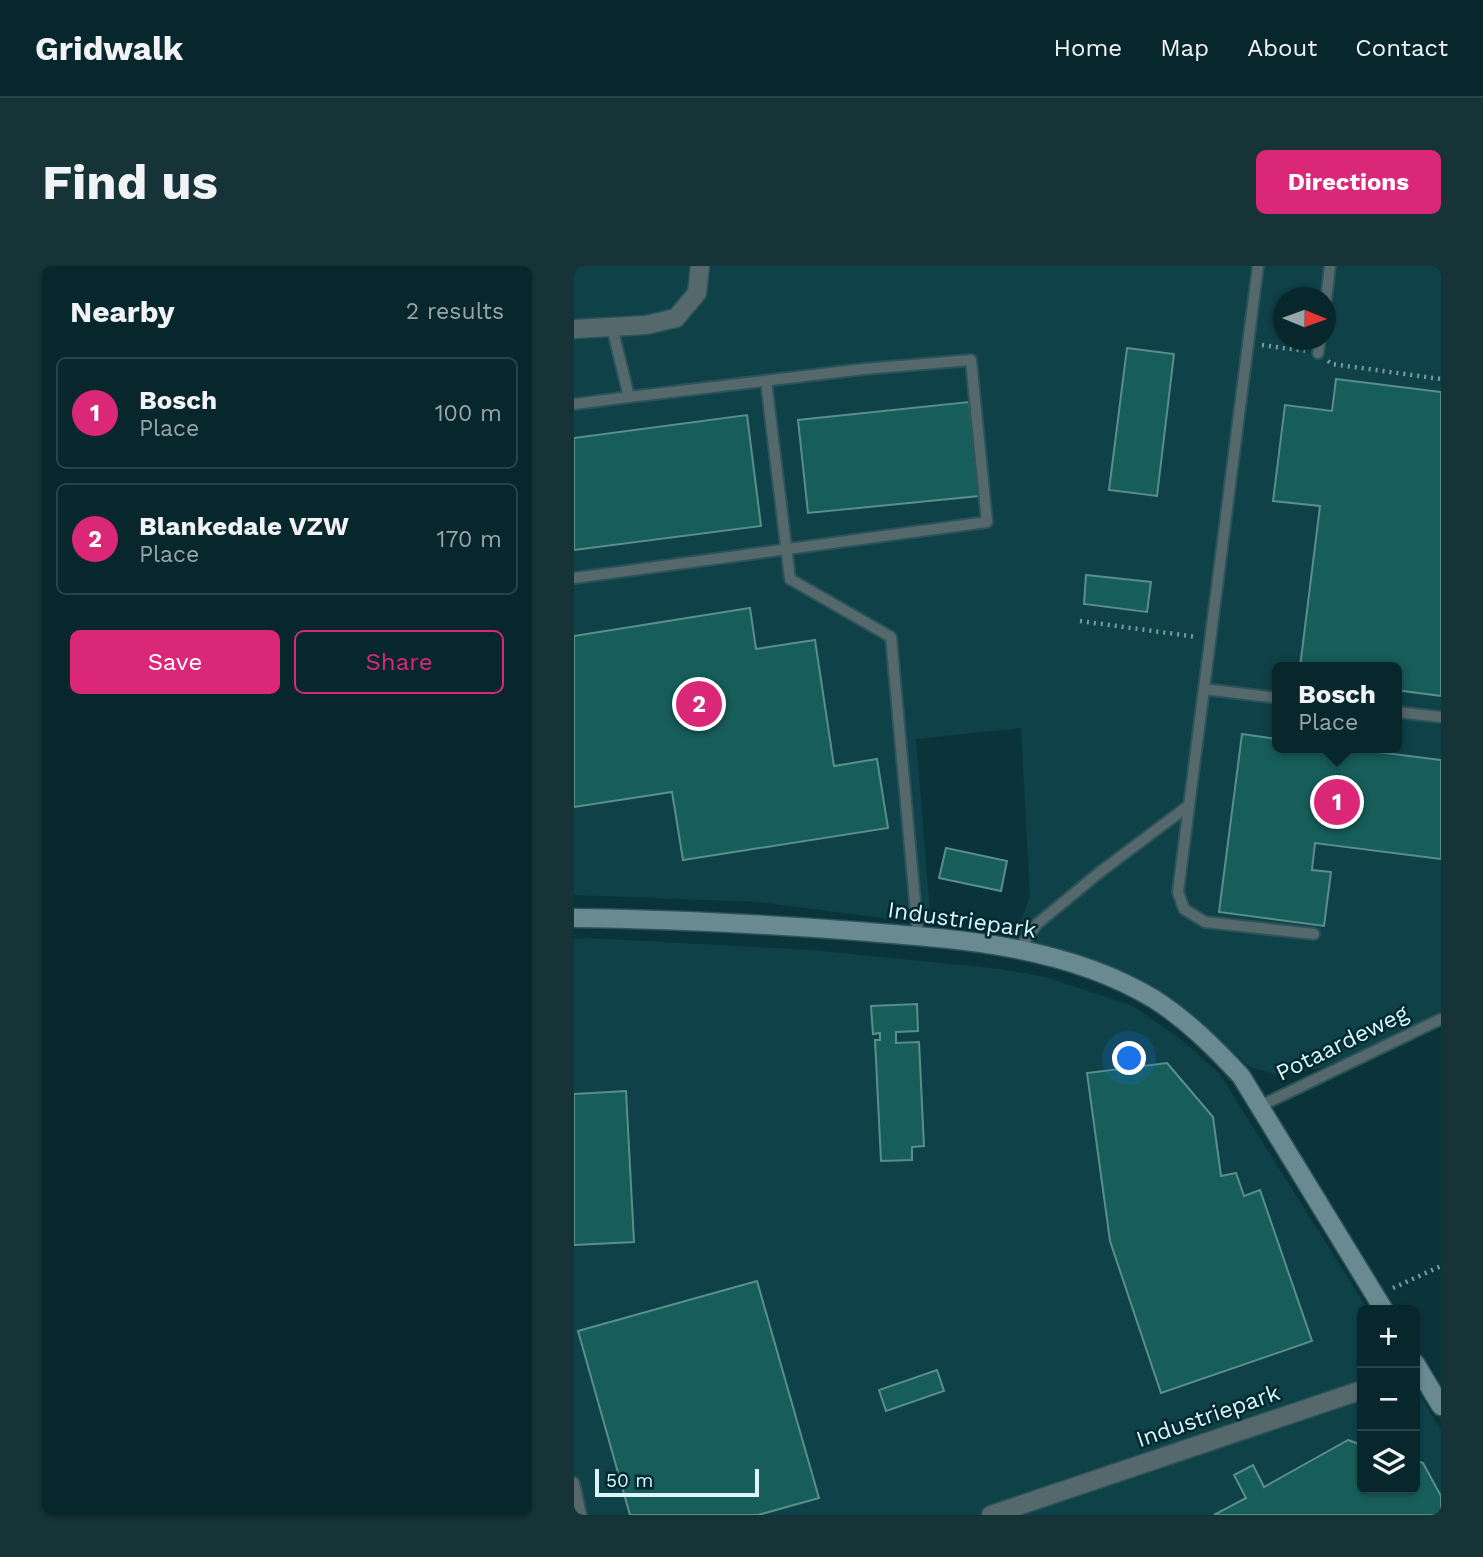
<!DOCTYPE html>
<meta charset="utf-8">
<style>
body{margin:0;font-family:"Work Sans",sans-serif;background:#163338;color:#f1f3f6}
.controls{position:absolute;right:21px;bottom:21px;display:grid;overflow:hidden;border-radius:10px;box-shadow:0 2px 5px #0004}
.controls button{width:63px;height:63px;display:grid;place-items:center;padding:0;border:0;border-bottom:2px solid #294448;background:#08272c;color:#f1f3f6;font:35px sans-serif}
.compass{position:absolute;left:699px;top:21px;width:63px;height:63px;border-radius:50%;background:#08272c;box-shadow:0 2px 5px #0004;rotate:91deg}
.scale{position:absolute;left:21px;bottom:18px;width:164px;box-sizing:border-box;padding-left:7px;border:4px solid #dbf5fa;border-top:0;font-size:19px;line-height:24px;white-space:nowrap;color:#dbf5fa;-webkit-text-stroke:5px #002a30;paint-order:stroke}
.you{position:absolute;left:556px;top:793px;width:24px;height:24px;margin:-18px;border:5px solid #fff;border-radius:50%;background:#1a73e8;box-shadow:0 0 0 10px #1a73e833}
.badge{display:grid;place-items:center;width:46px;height:46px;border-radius:50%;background:#db2777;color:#fff;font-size:23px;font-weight:700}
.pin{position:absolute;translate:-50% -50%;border:4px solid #fff;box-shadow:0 2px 7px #0006}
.popup{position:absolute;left:698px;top:396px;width:130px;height:91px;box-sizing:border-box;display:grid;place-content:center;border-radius:10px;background:#08272c;filter:drop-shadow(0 2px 5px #0005);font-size:23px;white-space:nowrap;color:#98a5a9}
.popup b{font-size:26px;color:#f1f3f6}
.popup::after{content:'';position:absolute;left:50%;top:100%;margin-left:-14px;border:14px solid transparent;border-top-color:#08272c}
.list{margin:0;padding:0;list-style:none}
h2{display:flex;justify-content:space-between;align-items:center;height:91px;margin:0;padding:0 28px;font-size:30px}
h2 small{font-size:23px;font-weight:400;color:#98a5a9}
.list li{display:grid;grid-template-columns:46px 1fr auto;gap:21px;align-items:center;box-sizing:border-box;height:112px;margin:0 14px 14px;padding:0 14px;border:2px solid #294448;border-radius:10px}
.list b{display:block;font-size:26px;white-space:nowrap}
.list p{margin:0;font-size:23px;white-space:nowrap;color:#98a5a9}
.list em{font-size:23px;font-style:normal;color:#98a5a9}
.actions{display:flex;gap:14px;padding:21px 28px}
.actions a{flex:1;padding:16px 0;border:2px solid #db2777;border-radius:10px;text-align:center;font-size:24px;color:#db2777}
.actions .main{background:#db2777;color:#fff}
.icon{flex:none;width:38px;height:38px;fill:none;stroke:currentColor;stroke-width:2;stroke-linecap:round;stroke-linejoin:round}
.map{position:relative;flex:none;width:867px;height:1249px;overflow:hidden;border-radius:10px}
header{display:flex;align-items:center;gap:42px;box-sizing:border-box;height:98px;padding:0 35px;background:#08272c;border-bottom:2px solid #294448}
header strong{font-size:33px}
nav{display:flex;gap:38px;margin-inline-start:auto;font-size:24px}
.intro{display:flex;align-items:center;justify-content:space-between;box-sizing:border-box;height:168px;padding:0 42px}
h1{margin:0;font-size:49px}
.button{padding:18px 32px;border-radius:10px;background:#db2777;color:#fff;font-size:24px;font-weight:700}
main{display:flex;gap:42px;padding:0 42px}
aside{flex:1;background:#08272c;border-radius:10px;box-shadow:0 2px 5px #0004}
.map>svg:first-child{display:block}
.built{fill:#0f4149;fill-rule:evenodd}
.building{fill:#175d5a;stroke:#5a8e8b;stroke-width:2}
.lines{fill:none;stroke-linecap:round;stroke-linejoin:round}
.lane-casing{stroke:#2c5359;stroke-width:14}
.street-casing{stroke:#2c5359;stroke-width:21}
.secondary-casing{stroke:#2c5359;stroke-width:21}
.path{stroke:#7b9ca1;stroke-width:4.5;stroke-dasharray:2 5;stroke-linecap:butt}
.lane{stroke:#55696d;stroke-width:10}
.street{stroke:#55696d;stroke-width:18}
.secondary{stroke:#698a91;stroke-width:18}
.labels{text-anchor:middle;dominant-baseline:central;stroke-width:5;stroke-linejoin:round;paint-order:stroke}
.street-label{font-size:23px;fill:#dbf5fa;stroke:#002a30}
</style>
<header>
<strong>Gridwalk</strong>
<nav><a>Home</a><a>Map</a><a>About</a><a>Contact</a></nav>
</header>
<div class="intro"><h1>Find us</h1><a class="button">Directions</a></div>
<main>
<aside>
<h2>Nearby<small>2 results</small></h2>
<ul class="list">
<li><span class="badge">1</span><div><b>Bosch</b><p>Place</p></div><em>100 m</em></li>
<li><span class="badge">2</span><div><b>Blankedale VZW</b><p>Place</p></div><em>170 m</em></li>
</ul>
<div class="actions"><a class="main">Save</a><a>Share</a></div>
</aside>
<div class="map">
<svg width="867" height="1249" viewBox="0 0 867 1249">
<rect width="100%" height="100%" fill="#0b343a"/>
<g class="built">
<path d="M0,0H867V748L766,799L703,809L674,800L612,743L521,696L441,672L456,630L447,462L342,473L357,658L185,636L0,629ZM710,32H752V74H710ZM704,401H822V482H704Z"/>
<path d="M14,672L238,684L426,703L471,711L557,739L604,771L645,807L794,1044H788V1223H841V1121L867,1164V1249H0V673Z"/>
</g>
<g class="building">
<path d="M553,82L600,88L583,230L535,224Z"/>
<path d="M762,113L867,126V430L822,424V401H726L746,240L699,235L711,139L758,145Z"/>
<path d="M395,136L405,230L234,247L224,154Z"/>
<path d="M173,149L187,260L0,284V172Z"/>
<path d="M512,309L577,316L573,346L510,338Z"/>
<path d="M176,342L182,383L241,374L260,500L303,493L314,562L109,594L98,526L0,541V370Z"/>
<path d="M668,468L704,473V482H771L867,494V593L741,577L738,604L757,606L750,660L645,646Z"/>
<path d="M372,582L433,595L427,625L365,612Z"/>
<path d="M343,738L344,765L322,766V777L345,776L350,880L338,881V894L307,895L301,774H306V767L299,768L297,740Z"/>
<path d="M593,797L639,851L647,910L662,907L670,930L686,924L738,1075L587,1127L536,975L513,807Z"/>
<path d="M52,825L60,976L0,979V828Z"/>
<path d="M183,1015L245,1232L184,1249H56L4,1065Z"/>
<path d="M363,1104L370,1125L312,1145L305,1124Z"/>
<path d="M774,1174L788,1179V1223H841V1194L849,1197L867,1230V1249H640L672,1232L660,1209L679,1199L690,1221Z"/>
</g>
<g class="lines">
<defs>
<g id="lane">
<path d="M684,0L604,626L610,643L631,656L740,668"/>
<path d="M752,34L756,0"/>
<path d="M744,87L746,74"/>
<path d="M192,115L216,313L317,371L344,669"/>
<path d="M0,138L55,131"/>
<path d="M0,312L413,256L397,94L290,103L55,131L38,61"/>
<path d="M630,423L704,432"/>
<path d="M822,446L867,451"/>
<path d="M445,683L463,658L526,606L614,540"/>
<path d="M686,840L867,753"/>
<path d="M0,1217L7,1249"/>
</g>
<g id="street">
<path d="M0,63L72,59L102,52L123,27L126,0"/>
<path d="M417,1249L788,1124"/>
</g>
<g id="secondary">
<path d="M0,652C94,653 188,658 282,665C383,673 491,679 580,733C613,754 641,782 667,810L810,1044"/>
<path d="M841,1097L867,1140"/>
</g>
</defs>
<use href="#lane" class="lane-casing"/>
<use href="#street" class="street-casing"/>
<use href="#secondary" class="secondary-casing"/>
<g class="path">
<path d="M688,79L731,85"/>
<path d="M754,95L758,98L867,113"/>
<path d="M506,355L623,371"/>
<path d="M819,1022L867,1000"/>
</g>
<use href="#lane" class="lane"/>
<use href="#street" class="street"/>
<use href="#secondary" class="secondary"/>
</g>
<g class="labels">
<g class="street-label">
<text transform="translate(388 654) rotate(8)">Industriepark</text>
<text transform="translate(768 777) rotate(-26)">Potaardeweg</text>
<text transform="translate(634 1150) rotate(-19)">Industriepark</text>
</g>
</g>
</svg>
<div class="controls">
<button>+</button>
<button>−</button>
<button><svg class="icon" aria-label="layers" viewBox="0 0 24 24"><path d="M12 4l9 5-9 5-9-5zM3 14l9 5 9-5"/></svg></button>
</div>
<svg class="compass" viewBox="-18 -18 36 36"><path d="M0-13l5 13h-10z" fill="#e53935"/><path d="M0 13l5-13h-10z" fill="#98a5a9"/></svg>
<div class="scale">50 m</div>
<div class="you"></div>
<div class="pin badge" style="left:763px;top:536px">1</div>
<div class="popup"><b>Bosch</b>Place</div>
<div class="pin badge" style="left:125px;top:438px">2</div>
</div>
</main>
